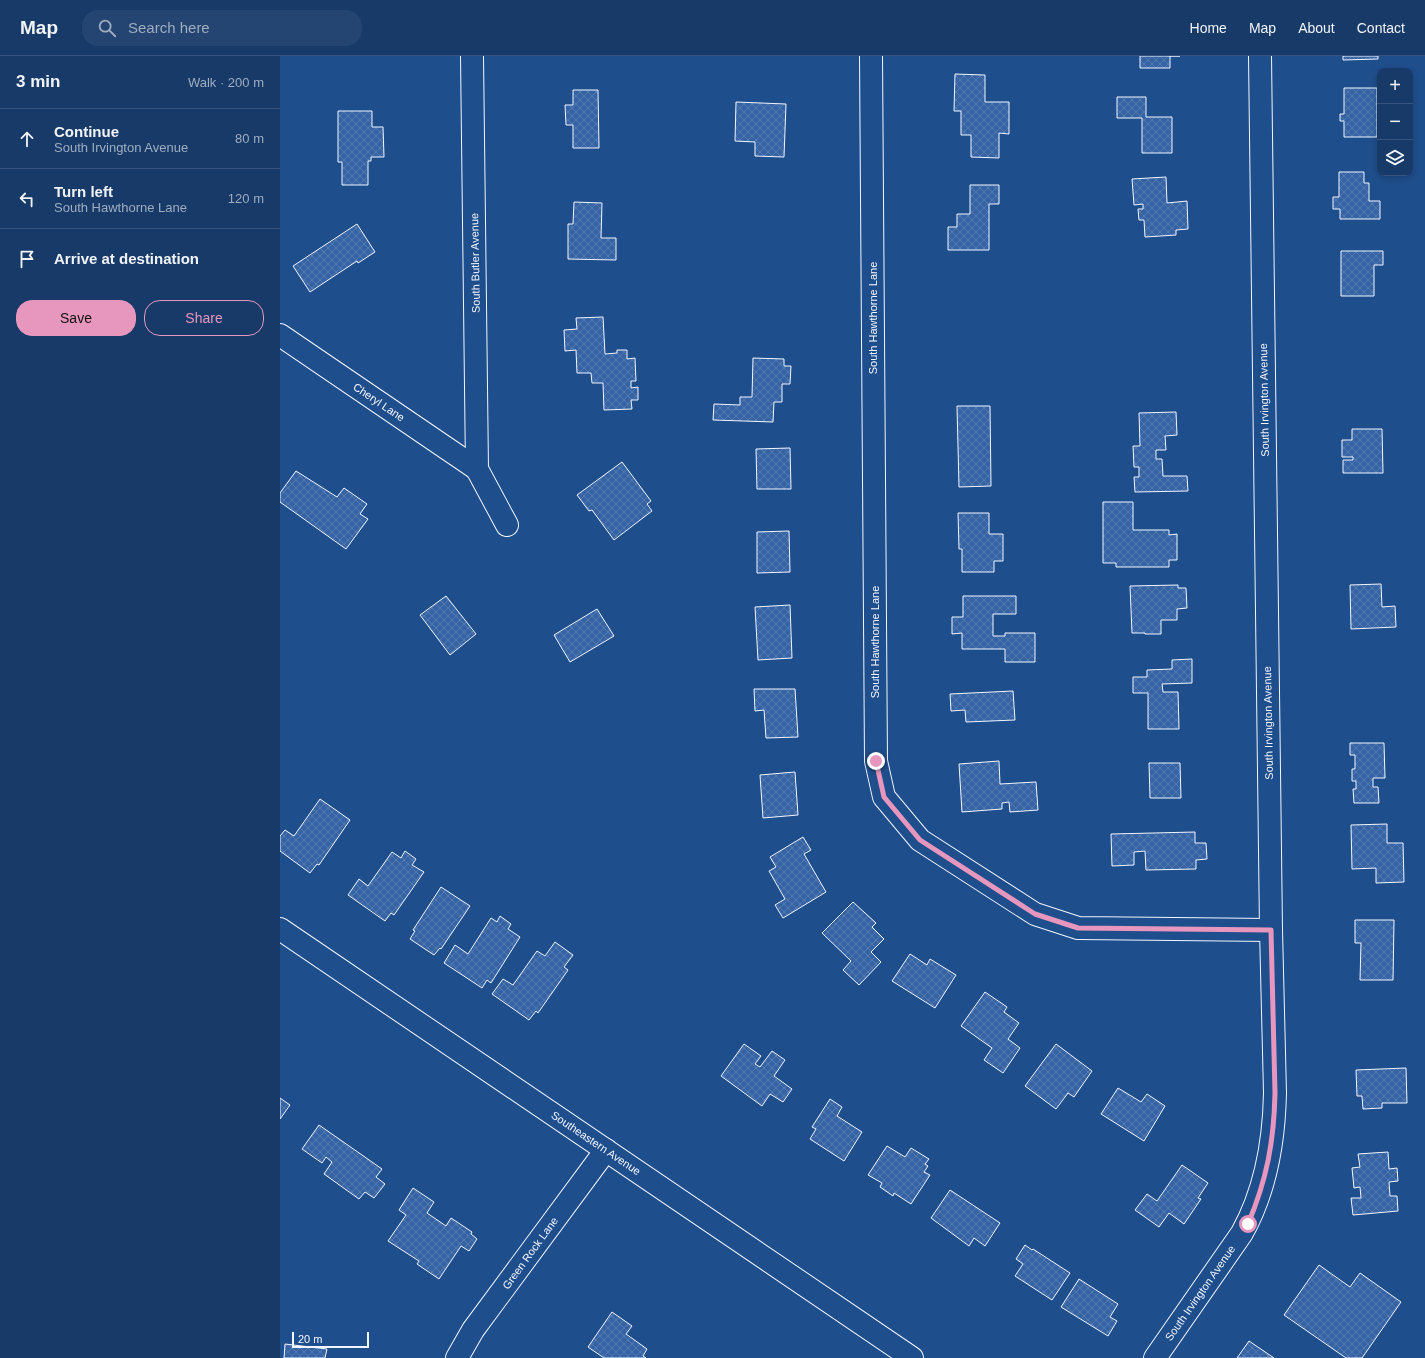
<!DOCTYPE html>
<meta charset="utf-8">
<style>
body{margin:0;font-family:Arial,sans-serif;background:#244571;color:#f1f3f6}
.controls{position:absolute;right:12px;top:12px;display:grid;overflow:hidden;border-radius:8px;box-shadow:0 2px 6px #0003}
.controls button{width:36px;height:36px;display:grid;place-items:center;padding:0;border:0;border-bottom:1px solid #36547d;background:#173a69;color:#f1f3f6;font:20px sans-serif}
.scale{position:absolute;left:12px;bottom:10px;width:77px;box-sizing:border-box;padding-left:4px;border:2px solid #f2f6ff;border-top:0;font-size:11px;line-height:14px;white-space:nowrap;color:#f2f6ff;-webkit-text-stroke:3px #1f4e8c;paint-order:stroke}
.stop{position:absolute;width:12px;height:12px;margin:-9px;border:3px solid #e797bd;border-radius:50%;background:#fff}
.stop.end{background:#e797bd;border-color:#fff;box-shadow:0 1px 4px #0008}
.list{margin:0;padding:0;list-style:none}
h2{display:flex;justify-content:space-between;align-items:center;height:52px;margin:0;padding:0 16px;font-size:17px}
h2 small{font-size:13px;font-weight:400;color:#9eadc0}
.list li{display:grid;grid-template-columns:26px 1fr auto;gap:12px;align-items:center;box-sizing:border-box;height:60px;padding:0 16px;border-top:1px solid #36547d}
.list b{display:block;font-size:15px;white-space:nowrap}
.list p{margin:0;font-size:13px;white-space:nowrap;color:#9eadc0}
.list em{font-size:13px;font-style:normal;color:#9eadc0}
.actions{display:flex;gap:8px;padding:12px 16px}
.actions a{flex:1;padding:9px 0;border:1px solid #e797bd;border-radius:16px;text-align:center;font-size:14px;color:#e797bd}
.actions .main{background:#e797bd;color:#111}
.icon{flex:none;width:22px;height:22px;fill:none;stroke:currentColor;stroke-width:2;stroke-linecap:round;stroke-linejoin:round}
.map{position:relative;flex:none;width:1145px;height:1302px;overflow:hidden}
header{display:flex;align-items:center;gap:24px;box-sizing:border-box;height:56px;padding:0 20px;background:#173a69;border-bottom:1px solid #36547d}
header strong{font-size:19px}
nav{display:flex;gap:22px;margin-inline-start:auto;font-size:14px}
.search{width:280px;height:36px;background:#244571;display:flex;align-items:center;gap:10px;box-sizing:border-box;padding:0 14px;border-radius:16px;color:#9eadc0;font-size:15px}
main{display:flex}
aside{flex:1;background:#173a69}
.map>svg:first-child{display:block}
.building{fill:url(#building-cross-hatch);stroke:#f2f6ff}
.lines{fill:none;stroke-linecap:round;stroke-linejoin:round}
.minor-casing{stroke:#f2f6ff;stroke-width:24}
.primary-casing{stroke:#f2f6ff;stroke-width:24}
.minor{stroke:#1f4e8c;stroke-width:22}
.primary{stroke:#1f4e8c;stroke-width:22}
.route{stroke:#e797bd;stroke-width:5}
.labels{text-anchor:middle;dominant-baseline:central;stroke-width:3;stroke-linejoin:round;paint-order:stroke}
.street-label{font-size:11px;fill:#f2f6ff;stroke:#1f4e8c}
</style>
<header>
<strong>Map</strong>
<div class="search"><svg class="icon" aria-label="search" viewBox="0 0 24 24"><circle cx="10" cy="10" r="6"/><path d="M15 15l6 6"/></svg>Search here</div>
<nav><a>Home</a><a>Map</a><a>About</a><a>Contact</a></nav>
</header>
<main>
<aside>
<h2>3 min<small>Walk · 200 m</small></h2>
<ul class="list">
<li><svg class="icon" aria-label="ahead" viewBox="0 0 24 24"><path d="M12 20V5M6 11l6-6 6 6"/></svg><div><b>Continue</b><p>South Irvington Avenue</p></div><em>80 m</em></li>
<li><svg class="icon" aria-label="left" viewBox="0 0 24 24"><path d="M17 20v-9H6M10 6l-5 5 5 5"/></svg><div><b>Turn left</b><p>South Hawthorne Lane</p></div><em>120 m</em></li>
<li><svg class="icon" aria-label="arrive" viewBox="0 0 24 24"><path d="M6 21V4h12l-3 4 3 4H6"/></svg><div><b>Arrive at destination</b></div></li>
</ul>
<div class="actions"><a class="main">Save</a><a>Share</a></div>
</aside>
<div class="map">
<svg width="1145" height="1302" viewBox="0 0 1145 1302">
<defs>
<pattern id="building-cross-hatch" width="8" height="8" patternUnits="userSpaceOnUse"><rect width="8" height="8" fill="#3563a3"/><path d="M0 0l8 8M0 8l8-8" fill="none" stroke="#537ab1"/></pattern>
</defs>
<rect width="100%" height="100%" fill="#1f4e8c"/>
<g class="building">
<path d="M860,0H900H890V12H860Z"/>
<path d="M1063,0H1098V3L1063,4Z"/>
<path d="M675,18L705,19V46H729V78L719,77V102L691,101V79H681V55H674Z"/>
<path d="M1064,32H1097V81H1064V65H1060V58H1064Z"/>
<path d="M293,34H318L319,92H293V69H286L285,49H293Z"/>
<path d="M837,41H866V61H892V97H862V62H837Z"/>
<path d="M456,46L506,48L504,101L475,100V86L455,85Z"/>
<path d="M58,55H92V71H103L104,101H91V105H88V129H62V106H58Z"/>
<path d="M1059,116H1084V127H1089V145H1100V163H1060V153H1053V141H1059Z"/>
<path d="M886,121L887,147L907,145L908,173L896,174V179L865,181L864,164H859L858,153H863V148L854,149L852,123Z"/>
<path d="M690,129H719V148H709V194H668V171H677V158H690Z"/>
<path d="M294,146L322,147L321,182H336V204L288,203V168H293Z"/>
<path d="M77,168L95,196L78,207L77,205L30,236L13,210Z"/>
<path d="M1061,195H1103V209H1094V240H1061Z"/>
<path d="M323,261L325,298L337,297V294H347V303L355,302L356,325H351V332L358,331V344H351L352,353L324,354L323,327H312L311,317H297L296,294L285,295L284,274L297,273L296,262Z"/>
<path d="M473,302L504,303V310H511L510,328H502V346H494L493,366L433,364L434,348L460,349V341H472Z"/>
<path d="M677,350H710L711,430L679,431Z"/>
<path d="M896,356L897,379L885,380L886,394H876V403H882L883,420H907L908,435L855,436L854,421H859V411H854L853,390H860L859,357Z"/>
<path d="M1072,373H1102L1103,417H1063V404H1073V401H1062V384H1072Z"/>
<path d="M510,392L511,433H477L476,393Z"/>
<path d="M342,406L371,445L367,448L372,455L334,484L312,454L309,455L297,439Z"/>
<path d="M16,415L57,441L64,432L87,448L80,458L88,463L66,493L0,446V437Z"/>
<path d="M823,446H853V474H889V479L897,478V504H889V511H836V507H823Z"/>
<path d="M678,457H709V478H723V505H714V516H682V493H679Z"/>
<path d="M509,475L510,516L477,517V476Z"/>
<path d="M1101,528L1102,551L1115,550L1116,571L1071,573L1070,529Z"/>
<path d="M898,529V532H906L907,552L897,553V564H881V578H865V577H852L850,530Z"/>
<path d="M166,540L196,578L170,599L140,559Z"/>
<path d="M683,540H736V558H713V580H725V577H755V606H725V593H682V577L672,578V561H683Z"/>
<path d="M510,549L512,602L478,604L475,551Z"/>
<path d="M317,553L334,580L290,606L274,579Z"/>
<path d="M912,603V627L882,628L883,636H898L899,673H868V637H853V621H867V614L892,613V604Z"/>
<path d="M474,633H515L518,681L486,682L484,654L475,655Z"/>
<path d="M733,635L735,664L686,666L685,654L671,655L670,638Z"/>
<path d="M1070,687H1104L1105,722H1093V731H1098L1099,747H1074L1073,733H1076V725H1072V713H1075V699H1070Z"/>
<path d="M719,705L720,728L756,726L758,754L730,756L729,746L722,747V753L682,756L679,708Z"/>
<path d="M869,707H900L901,742H870Z"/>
<path d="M515,716L518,759L483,762L480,719Z"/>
<path d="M40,743L70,764L39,809L37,808L30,817L0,795V780L5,774L14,780Z"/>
<path d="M1107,768V787H1123L1124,826L1096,827V812L1072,813L1071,769Z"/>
<path d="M915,776V787H926L927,803L916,804V813L866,814L865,795L854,796V809L832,810L831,778Z"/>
<path d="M523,781L531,794L524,798L546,836L503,862L495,849L505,843L489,815L496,811L490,801Z"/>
<path d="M125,795L136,803L132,809L144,816L114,859L111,857L105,865L68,839L79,823L88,830L112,796L121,802Z"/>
<path d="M161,831L190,850L161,893L160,892L154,899L130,883L135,875L133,874Z"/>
<path d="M573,846L596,867L592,871L604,883L591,896L601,906L579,929L563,914L571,905L542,877Z"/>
<path d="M220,860L231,868L228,873L240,881L211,927L207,924L202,932L164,907L175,889L188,898L211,862L217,866Z"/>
<path d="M1075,864H1114L1113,924H1080L1081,887H1075Z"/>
<path d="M275,886L293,899L284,911L288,914L258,957L256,955L249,964L212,938L223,923L233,929L257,895L265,900Z"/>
<path d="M630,898L647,909L650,903L676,919L655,952L612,925Z"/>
<path d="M705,936L727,951L724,956L739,967L728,983L740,992L723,1017L704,1004L712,992L681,970Z"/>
<path d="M464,988L481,1000L475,1008L480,1011L492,995L505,1004L494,1020L512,1033L503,1046L490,1038L482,1050L441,1020Z"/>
<path d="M776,988L812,1015L794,1041L788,1037L776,1053L745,1030Z"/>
<path d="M1126,1012L1127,1047H1102V1052L1083,1053L1082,1040H1077L1076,1014Z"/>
<path d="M838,1032L861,1046L867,1038L885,1050L864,1085L821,1058Z"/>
<path d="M0,1042L10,1049L0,1063Z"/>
<path d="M550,1043L562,1051L557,1060L582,1076L564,1105L530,1083L536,1073L532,1071Z"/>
<path d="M39,1069L102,1113L96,1121L105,1128L94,1142L85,1136L79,1143L44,1118L52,1106L46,1101L42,1107L22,1093Z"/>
<path d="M607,1090L625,1101L631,1092L649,1103L645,1108L648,1110L644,1116L650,1119L631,1148L614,1137L613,1140L600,1131L602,1127L588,1119Z"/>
<path d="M1108,1096L1109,1113L1117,1112L1118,1125L1109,1126L1110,1140H1117L1118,1155L1073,1159L1071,1142H1081L1080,1131L1074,1132L1072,1112L1080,1111L1078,1098Z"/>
<path d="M902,1109L928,1127L918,1142L921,1143L904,1168L889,1157L879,1171L855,1154L867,1138L877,1145Z"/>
<path d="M133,1132L154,1146L147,1157L166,1170L171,1162L192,1176L191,1178L197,1183L189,1195L181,1190L159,1223L137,1208L139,1205L108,1185L126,1159L119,1154Z"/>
<path d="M670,1134L720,1167L705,1190L694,1182L689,1190L651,1162Z"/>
<path d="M745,1189L752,1194L753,1193L790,1217L772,1244L735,1220L743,1208L736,1203Z"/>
<path d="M1039,1209L1070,1231L1080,1217L1121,1246L1082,1302H1066L1004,1259Z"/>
<path d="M799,1223L838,1248L830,1261L837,1265L828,1280L781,1251Z"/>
<path d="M332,1256L352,1270L346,1278L367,1293L363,1300L366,1302H324L308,1291Z"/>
<path d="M969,1285L994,1302H957Z"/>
<path d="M5,1288L47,1293L45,1302H4Z"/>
</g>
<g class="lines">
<defs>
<g id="minor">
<path d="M192,0L197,413L227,469"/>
<path d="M591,0L596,705L604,741L640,784L755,858L798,872L991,874"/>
<path d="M0,279L197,413"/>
<path d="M177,1302L193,1274L326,1094"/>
<path d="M875,1302L962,1177C986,1134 994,1086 995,1037L991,874L980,0"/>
</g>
<path id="primary" d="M0,873L632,1302"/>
</defs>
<use href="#minor" class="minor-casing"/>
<use href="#primary" class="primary-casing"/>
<use href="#minor" class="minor"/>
<use href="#primary" class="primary"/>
</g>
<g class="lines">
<path class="route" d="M596,705L604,741L640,784L755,858L798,872L991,874L995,1037C994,1085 987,1123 968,1168"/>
</g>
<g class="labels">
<g class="street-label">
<text transform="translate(195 207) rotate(-91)">South Butler Avenue</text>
<text transform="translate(593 262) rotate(-90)">South Hawthorne Lane</text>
<text transform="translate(984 344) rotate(-91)">South Irvington Avenue</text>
<text transform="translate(99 346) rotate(34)">Cheryl Lane</text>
<text transform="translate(595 586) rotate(-90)">South Hawthorne Lane</text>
<text transform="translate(988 667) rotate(-91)">South Irvington Avenue</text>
<text transform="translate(316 1087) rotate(34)">Southeastern Avenue</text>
<text transform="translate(250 1197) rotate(-54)">Green Rock Lane</text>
<text transform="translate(920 1237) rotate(-55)">South Irvington Avenue</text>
</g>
</g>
</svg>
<div class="controls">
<button>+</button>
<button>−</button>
<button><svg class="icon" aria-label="layers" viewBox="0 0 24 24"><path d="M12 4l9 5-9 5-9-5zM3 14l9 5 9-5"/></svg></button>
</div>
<div class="scale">20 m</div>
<div class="stop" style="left:968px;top:1168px"></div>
<div class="stop end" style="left:596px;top:705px"></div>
</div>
</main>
